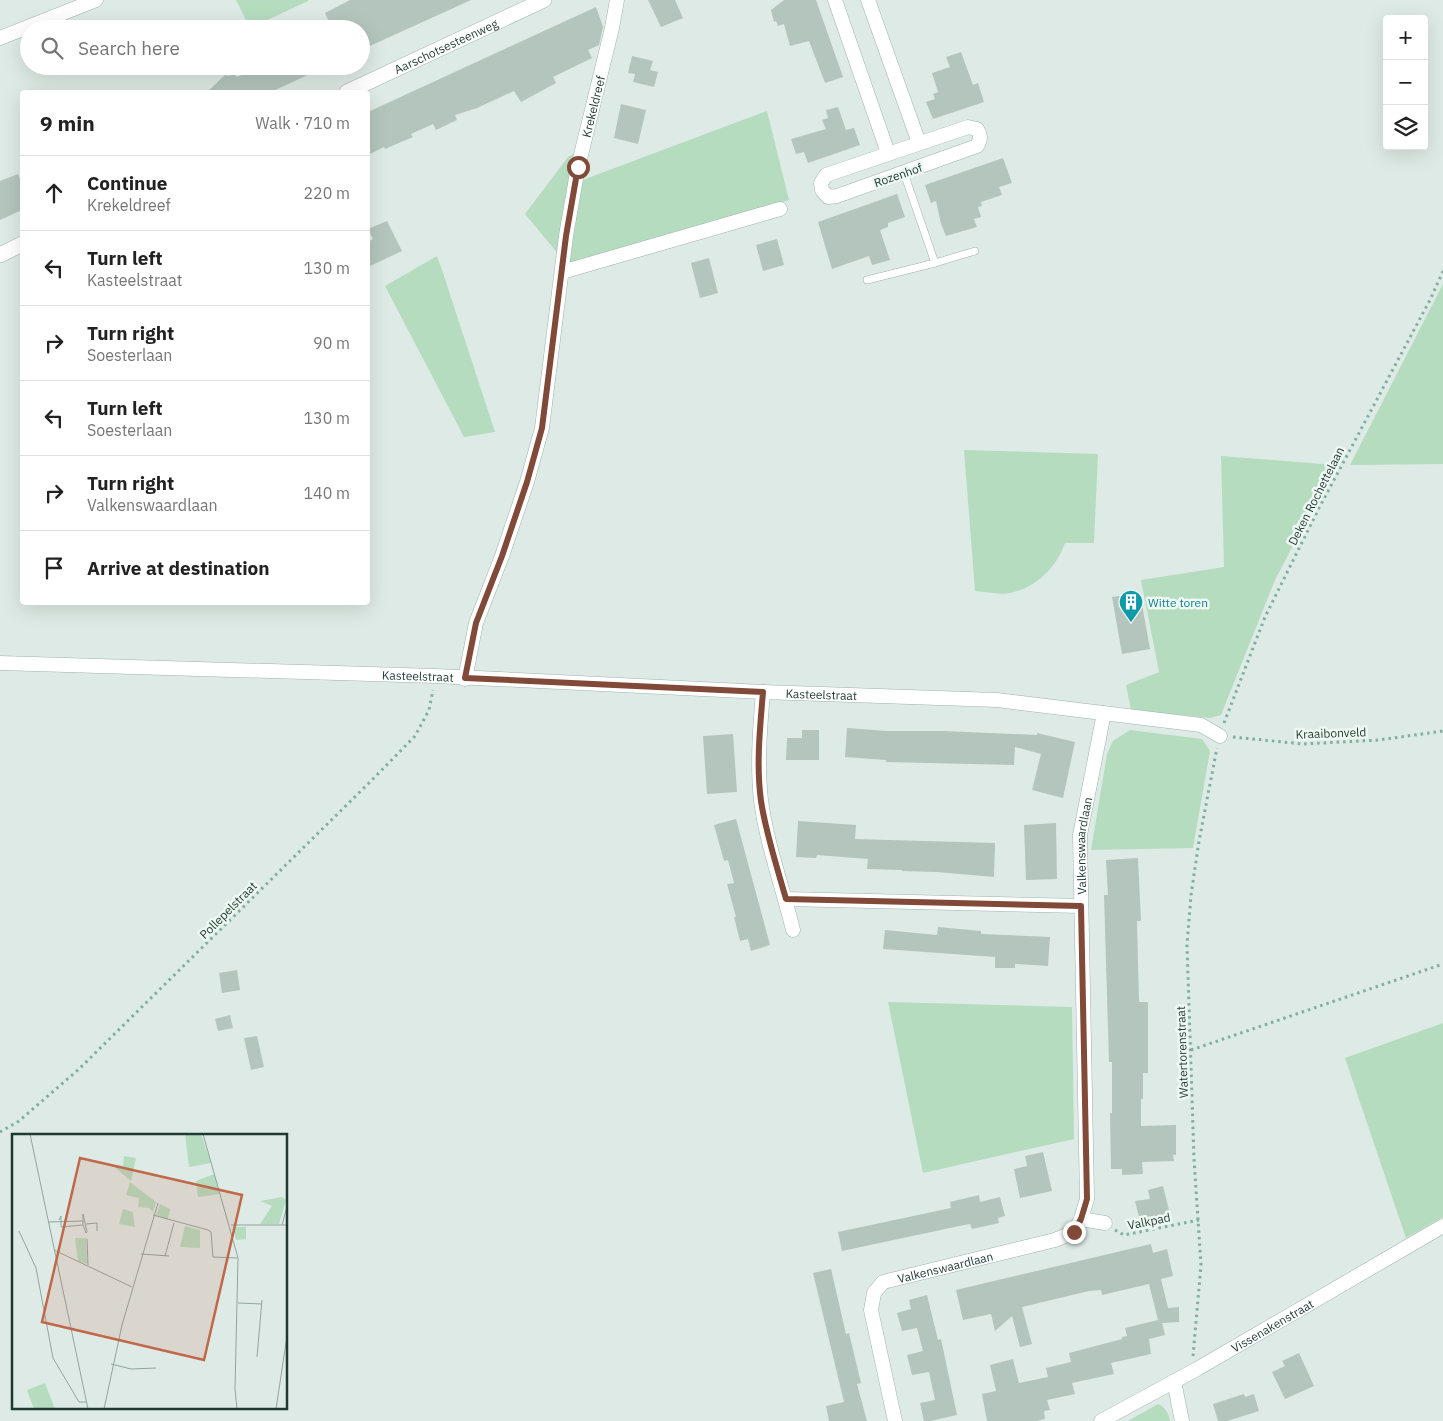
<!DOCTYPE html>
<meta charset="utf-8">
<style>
body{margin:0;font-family:"IBM Plex Sans",sans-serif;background:#f2f2f2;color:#222}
.controls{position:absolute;right:15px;top:15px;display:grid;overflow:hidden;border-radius:5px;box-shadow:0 5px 20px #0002}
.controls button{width:45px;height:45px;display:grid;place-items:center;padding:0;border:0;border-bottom:1px solid #e0e0e0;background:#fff;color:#222;font:25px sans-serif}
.stop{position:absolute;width:15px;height:15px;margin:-11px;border:4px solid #814937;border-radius:50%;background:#fff}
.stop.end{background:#814937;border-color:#fff;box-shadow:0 1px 5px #0008}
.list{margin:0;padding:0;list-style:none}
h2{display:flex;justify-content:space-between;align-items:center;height:65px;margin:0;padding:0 20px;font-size:21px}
h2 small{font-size:16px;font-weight:400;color:#767676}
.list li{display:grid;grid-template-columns:32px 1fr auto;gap:15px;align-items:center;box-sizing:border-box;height:75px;padding:0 20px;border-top:1px solid #e0e0e0}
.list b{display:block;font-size:19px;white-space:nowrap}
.list p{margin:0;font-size:16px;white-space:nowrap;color:#767676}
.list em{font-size:16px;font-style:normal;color:#767676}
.icon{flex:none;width:28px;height:28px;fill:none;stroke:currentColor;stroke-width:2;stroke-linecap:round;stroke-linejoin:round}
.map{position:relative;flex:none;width:1443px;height:1421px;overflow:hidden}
.search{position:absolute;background:#fff;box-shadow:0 5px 20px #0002;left:20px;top:20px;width:350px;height:55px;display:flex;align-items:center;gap:12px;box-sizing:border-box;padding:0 18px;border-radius:28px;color:#767676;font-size:19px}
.panel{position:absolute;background:#fff;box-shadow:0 5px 20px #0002;left:20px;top:90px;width:350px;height:515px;border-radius:5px}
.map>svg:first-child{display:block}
.green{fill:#b6dcc0}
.building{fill:#b4c5be}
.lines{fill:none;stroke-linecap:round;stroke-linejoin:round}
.service-casing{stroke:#a1b2ac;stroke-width:8}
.minor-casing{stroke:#a1b2ac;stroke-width:15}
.secondary-casing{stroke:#9db6ad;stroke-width:16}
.path{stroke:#7eaf9f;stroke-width:3;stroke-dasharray:2.5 4;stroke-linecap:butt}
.service{stroke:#fff;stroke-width:7}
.minor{stroke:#fff;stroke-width:14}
.secondary{stroke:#fff;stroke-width:15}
.route{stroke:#814937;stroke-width:6}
.labels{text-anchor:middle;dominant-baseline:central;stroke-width:5;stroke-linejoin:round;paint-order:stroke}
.street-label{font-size:12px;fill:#1f3a33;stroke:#eff7f3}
.culture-label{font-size:12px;fill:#0d838f;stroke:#eff7f3;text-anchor:start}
.inset-road{fill:none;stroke:#92a49e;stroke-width:1}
.view{fill:#c0684a;fill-opacity:0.15;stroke:#c0684a;stroke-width:2.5}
.inset-edge{fill:none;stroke:#1f3a33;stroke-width:2.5}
</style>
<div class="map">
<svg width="1443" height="1421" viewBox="0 0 1443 1421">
<rect width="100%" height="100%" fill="#deeae5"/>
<g class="green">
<path d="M236,0H308V1L250,28Z"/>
<path d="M767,111L789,200L569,265L580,181Z"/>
<path d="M575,153L560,256L525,214L568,157Z"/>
<path d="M437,256L444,276L495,432L464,437L385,286Z"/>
<path d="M1443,284V464L1350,465Z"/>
<path d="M964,450L1098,454L1094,543H1065C1056,568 1037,587 1010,593C1000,595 986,592 975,591Z"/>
<path d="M1221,456L1335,465L1275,580L1221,715L1210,718L1131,710L1126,685L1159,672L1141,580L1224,567Z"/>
<path d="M1130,730L1202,739L1210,751L1193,848L1091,850L1107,754L1113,741Z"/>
<path d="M888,1002L1072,1007L1074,1139L923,1173Z"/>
<path d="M1443,1023V1217L1406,1238L1345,1058Z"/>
<path d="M1158,1404C1165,1407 1169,1414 1170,1421H1128Z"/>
</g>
<g class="building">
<path d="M350,0H471L361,50V29H332L325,13Z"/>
<path d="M648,0H675L683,18L661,27Z"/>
<path d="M784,0H816L843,77L825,83L809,41L790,46L784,24L778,26L776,21L774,22L771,10Z"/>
<path d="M596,7L603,27L599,45L588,50L592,58L553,77L556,83L521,102L514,91L477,108L455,115L457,120L436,130L433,124L411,134L413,137L385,149L384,147L368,155V112Z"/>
<path d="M961,52L973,85L978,83L984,102L933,119L926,102L935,99L933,94L938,92L932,73L950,67L946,57Z"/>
<path d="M632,56L653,61L650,70L658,72L654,87L633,82L635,74L628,73Z"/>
<path d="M261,66H327L271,92H207L226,74L228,76L234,74L237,77Z"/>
<path d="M621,104L646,110L638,144L614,138Z"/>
<path d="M838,107L846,130L854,128L860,145L808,163L804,152L796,154L791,139L826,129L822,120L828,118L826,110Z"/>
<path d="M1003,158L1012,183L999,187L1002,195L981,202L982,206L978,207L981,217L974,219L977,227L946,236L941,224L936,201L931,203L925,185Z"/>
<path d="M18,174L22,183V210L0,220V181Z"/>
<path d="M897,194L905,217L888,223V227L880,230L890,260L872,265L869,256L832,269L818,222Z"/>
<path d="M387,221L402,251L368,267V242L373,239L368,229Z"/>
<path d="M777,239L784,265L763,271L756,245Z"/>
<path d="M709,258L718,293L700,298L691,263Z"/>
<path d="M1140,593L1150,649L1122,654L1112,597Z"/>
<path d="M847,728L887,731H944L1037,735V733L1075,742L1063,798L1032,790L1041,754L1015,747L1014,765L886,762V760L845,757Z"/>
<path d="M802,730H819V760H786L787,738H802Z"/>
<path d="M733,734L737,792L707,794L703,736Z"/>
<path d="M736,819L770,945L751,951L748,939L740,941L734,917H736L727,884L734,883L728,860L724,861L714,825Z"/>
<path d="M798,821L856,825L855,839L995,843L994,877L937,872L902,871V870L867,869L868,859L817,855L816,858L796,857Z"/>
<path d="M1056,823L1057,879L1026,880L1024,825Z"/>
<path d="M1138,858L1141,921H1137L1139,1002H1148V1073H1143V1099H1141V1126L1176,1125V1155H1173L1174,1161L1142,1162L1143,1174L1122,1175V1169H1111L1110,1113H1112V1062H1109L1104,895H1108L1106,860Z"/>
<path d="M938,927L981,931V934L1050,937L1048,966L1015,964V968H995V957L883,949L885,930L937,935Z"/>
<path d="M237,970L240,990L222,993L219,973Z"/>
<path d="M230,1015L233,1028L218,1031L215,1019Z"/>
<path d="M257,1036L264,1067L251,1070L244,1038Z"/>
<path d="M1043,1152L1052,1191L1020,1198L1014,1169L1027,1166L1025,1156Z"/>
<path d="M1163,1186L1170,1214L1140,1221L1135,1201L1150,1199L1148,1190Z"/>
<path d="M979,1195L980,1202L1000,1197L1005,1216L998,1218L999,1223L972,1229L970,1224L964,1225L842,1251L838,1232L951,1208L950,1202Z"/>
<path d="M1151,1244L1153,1253L1167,1249L1173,1276L1161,1279L1168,1308L1179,1307V1322L1162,1323L1165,1335L1149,1339L1151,1354L1111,1363L1114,1374L1072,1383L1075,1394L1047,1400L1050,1410L1044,1411L1045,1419L1037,1421H987L982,1394L996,1391L990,1365L1013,1359L1019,1383L1048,1377L1046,1368L1071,1362L1069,1353L1122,1339V1337L1127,1336L1125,1328L1158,1320L1149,1284L1102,1295L1101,1290L1089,1291L1022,1307L1032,1344L1020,1347L1012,1316L995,1331L991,1314L963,1320L956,1290Z"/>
<path d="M831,1269L846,1334L849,1333L861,1383L857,1384L867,1421H829L826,1406L844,1402L813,1273Z"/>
<path d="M927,1295L938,1340L941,1339L957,1415L930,1421H924L920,1403L935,1400L929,1372L912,1375L907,1355L923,1351L917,1328L902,1331L897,1313L911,1309L909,1300Z"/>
<path d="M1299,1353L1314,1386L1285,1399L1272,1372L1285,1366L1282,1361Z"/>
<path d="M1244,1394L1245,1397L1254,1394L1259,1411L1227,1421H1218L1213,1404Z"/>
</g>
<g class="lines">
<defs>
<g id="service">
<path d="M935,263L975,251"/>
<path d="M867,280L935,263L904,173"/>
</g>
<g id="minor">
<path d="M835,0L888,153"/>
<path d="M868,0L919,143"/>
<path d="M0,38L96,0"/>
<path d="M968,127L977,129C981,136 981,139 977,146L837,196L828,197L822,190L821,183L826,175Z"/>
<path d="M562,272L780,209"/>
<path id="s1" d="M0,663L436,676L763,692L997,700L1201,725L1220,736"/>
<path id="s2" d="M465,679L476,623L502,556L527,482L542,428L566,236L578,167L612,28L617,0"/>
<path d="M763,692C760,728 757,764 761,800C766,842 783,888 793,930"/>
<path d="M786,899L1081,906"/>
<path d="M1081,1219L1105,1223"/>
<path d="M1174,1381L1182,1421"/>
<path id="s3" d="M895,1421L871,1310L874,1293L883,1282L1055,1240L1074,1232L1081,1219L1087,1199L1080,835L1104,713"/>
<path id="s4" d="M1101,1421L1197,1369L1443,1226"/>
</g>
<g id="secondary">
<path id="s5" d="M347,92L544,0"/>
<path d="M0,255L22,244"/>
</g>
</defs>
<use href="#service" class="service-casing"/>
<use href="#minor" class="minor-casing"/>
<use href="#secondary" class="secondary-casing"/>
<g class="path">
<path d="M1224,723L1265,617L1319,508L1431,298L1443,271"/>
<path d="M1233,737L1303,744L1379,740L1443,731"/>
<path d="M1191,1050L1443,964"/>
<path d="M0,1132L19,1121L79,1069L375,777L415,736L429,710L433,690"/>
<path d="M1115,1230L1124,1235L1199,1220"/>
<path d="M1193,1356L1201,1265L1194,1159L1187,945L1191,895L1199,841L1217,748"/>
</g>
<use href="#service" class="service"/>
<use href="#minor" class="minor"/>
<use href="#secondary" class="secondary"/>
</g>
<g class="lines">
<path class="route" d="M578,167L566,236L542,428L527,482L502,556L476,623L465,678L763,692C760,728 756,765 761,801C766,834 777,867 786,899L1081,906L1087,1199L1081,1219L1074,1232"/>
</g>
<defs>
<symbol id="building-pin" viewBox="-11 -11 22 30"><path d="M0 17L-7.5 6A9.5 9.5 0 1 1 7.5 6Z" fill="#0f9aa8" stroke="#eff7f3"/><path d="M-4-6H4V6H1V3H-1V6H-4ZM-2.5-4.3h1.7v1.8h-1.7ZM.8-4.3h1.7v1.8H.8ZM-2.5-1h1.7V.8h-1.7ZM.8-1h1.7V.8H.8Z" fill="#fff"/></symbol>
</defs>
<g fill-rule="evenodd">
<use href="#building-pin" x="1117" y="588" width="28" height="38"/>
</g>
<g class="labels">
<g class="street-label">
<text stroke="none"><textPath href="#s5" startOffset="109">Aarschotsesteenweg</textPath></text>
<text stroke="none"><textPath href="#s2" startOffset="589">Krekeldreef</textPath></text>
<text transform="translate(898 175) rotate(-19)">Rozenhof</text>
<text transform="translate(1316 496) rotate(-63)">Deken Rochettelaan</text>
<text stroke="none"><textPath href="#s1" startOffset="418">Kasteelstraat</textPath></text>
<text stroke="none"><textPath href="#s1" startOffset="822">Kasteelstraat</textPath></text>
<text transform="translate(1331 733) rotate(-2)">Kraaibonveld</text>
<text stroke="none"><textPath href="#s3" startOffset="732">Valkenswaardlaan</textPath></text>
<text transform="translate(228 910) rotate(-45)">Pollepelstraat</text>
<text transform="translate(1182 1052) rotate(-92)">Watertorenstraat</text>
<text transform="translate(1149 1221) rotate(-11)">Valkpad</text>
<text stroke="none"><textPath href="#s3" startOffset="209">Valkenswaardlaan</textPath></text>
<text stroke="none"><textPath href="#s4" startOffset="196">Vissenakenstraat</textPath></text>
</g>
<g class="culture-label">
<text x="1148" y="602">Witte toren</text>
</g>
</g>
<g transform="translate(12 1134)">
<rect width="275" height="275" fill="#deeae5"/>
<path d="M173,0H189L199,29L177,33ZM112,22L124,24L119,47L100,31L111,32ZM202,40L208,60L186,63L184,47ZM118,48L144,68L141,78L137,74L126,73L127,64L114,61ZM270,63L274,66L267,90H248L260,72L248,67ZM148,70L158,75L156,86L144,81ZM111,75L121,78L123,93L107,90ZM173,92L188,96V114L168,113ZM221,93H234V105L224,106ZM63,104H74L75,130L66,127ZM33,249L43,275H22L15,256Z" fill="#b6dcc0"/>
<path class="inset-road" d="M18,0L76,275M191,0L226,124L223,255L225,275M71,80L75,98L74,99L71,91ZM141,81L196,96L199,98L201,123L225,124M47,86L49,82V93L71,91M36,88L71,87M74,90L85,89V97M219,91H275M270,91L275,73M7,97L24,134L41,224L67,268H75M75,105L76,131M42,116L120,153M129,120L157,122M153,122L162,89M226,169L250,170M245,223L250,166M99,230L119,235L144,234M92,275L110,191L146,69M264,275L275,202"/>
<path class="view" d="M68,24L230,61L192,226L30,188Z"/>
<rect width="275" height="275" class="inset-edge"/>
</g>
</svg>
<div class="controls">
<button>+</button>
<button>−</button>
<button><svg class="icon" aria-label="layers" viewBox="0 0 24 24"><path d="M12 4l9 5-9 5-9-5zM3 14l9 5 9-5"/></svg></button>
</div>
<div class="stop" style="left:578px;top:167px"></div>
<div class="stop end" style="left:1074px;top:1232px"></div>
<div class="search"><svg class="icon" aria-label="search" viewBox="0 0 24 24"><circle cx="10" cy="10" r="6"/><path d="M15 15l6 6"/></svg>Search here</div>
<section class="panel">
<h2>9 min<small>Walk · 710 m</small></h2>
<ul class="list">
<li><svg class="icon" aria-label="ahead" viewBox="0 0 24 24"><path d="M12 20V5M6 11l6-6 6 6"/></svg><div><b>Continue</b><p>Krekeldreef</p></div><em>220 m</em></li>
<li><svg class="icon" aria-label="left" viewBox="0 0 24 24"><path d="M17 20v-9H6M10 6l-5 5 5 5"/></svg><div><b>Turn left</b><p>Kasteelstraat</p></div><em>130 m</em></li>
<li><svg class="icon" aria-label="right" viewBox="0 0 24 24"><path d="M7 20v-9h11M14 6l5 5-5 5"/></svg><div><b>Turn right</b><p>Soesterlaan</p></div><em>90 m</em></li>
<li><svg class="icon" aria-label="left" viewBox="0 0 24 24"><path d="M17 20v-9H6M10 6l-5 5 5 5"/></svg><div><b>Turn left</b><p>Soesterlaan</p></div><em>130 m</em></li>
<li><svg class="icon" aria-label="right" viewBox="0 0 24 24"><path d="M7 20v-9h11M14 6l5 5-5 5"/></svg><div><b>Turn right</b><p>Valkenswaardlaan</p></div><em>140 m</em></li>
<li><svg class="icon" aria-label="arrive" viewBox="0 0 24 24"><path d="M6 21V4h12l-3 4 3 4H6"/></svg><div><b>Arrive at destination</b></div></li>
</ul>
</section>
</div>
